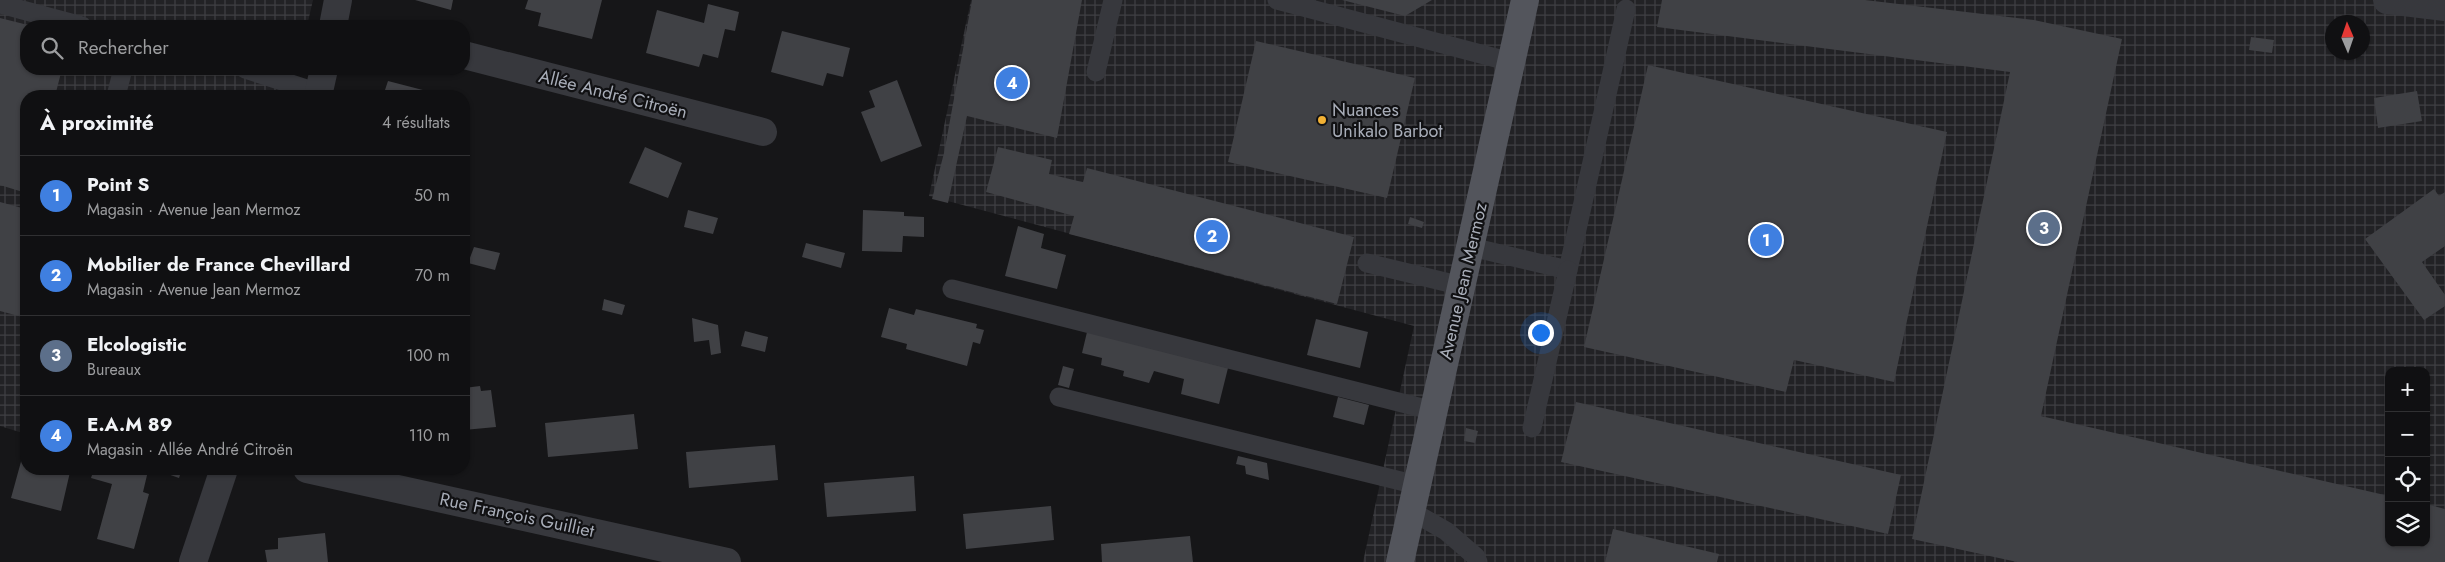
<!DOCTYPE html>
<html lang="fr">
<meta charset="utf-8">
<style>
body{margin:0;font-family:Jost,sans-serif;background:#1e1e20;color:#f1f3f6}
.controls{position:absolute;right:15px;bottom:15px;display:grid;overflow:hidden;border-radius:10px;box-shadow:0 1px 4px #0004}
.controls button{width:45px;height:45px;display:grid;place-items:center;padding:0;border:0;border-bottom:1px solid #303032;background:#101012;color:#f1f3f6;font:25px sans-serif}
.compass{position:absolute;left:2325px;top:15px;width:45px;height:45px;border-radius:50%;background:#101012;box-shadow:0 1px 4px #0004;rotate:358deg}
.you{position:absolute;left:1540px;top:332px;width:18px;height:18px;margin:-12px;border:4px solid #fff;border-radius:50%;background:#1a73e8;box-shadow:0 0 0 8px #1a73e833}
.badge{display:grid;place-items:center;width:32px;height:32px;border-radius:50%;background:#0b8043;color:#fff;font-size:16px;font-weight:700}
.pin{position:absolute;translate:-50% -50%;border:2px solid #fff;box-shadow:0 1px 5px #0006}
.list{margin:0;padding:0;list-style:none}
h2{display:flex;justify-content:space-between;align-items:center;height:65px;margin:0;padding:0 20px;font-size:21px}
h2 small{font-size:16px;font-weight:400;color:#9c9d9f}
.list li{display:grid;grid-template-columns:32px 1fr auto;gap:15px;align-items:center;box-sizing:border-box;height:80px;padding:0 20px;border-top:1px solid #303032}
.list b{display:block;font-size:19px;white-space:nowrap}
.list p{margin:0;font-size:16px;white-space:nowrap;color:#9c9d9f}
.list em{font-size:16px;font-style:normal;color:#9c9d9f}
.icon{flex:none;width:28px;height:28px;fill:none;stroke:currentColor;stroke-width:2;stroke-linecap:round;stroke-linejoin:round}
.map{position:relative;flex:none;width:2445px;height:562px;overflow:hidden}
.search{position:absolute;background:#101012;box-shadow:0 1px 4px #0004;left:20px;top:20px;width:450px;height:55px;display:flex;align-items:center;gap:12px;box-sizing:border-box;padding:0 18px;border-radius:20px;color:#9c9d9f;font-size:19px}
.panel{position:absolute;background:#101012;box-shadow:0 1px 4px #0004;left:20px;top:90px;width:450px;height:385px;border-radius:20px}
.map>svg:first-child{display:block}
.industrial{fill:url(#industrial-grid);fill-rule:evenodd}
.building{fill:#404145}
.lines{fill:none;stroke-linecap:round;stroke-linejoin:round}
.service{stroke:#37383d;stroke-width:19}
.minor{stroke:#37383d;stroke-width:28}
.primary{stroke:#53555c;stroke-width:28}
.poi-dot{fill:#f2b134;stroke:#111113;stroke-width:2}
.labels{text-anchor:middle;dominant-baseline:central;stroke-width:4.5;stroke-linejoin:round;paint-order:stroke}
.street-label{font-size:18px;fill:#a8adb8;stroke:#111113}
.poi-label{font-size:18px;fill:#a8adb8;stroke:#111113;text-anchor:start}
</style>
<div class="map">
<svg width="2445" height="562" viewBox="0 0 2445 562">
<defs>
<pattern id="industrial-grid" width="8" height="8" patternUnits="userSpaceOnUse" patternTransform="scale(1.25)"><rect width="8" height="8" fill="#222225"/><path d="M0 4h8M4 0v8" fill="none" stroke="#3f3f43"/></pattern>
</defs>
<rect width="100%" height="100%" fill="#161618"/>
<g class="industrial">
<path d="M0,0H313L307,26H26V69H296L288,96H26V434L0,426Z"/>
<path d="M971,0H2445V562H1363L1414,326L929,196ZM2332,22H2362V52H2332ZM2389,371H2426V543H2389Z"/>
</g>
<g class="building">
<path d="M415,0H453L451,10Z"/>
<path d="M528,0H602L592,39L538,26L541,13L525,9Z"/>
<path d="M972,0H1082L1057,138L967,116L948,203L932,199L944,153Z"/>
<path d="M1342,0H1432L1405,16Z"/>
<path d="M1662,0H1865L2034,20L2122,39L2041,416L2389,496V543H2426V504L2445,509V562H2017L1912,539L2010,72L1657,27Z"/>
<path d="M708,4L739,12L735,31L725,29L718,58L703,54L699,67L646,53L657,10L704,23Z"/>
<path d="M0,18L32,26H26V69H62L55,96H26V193L0,185Z"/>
<path d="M782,31L850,48L843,77L827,73L823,86L771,72Z"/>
<path d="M2251,37L2274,40L2272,53L2249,50Z"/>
<path d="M1256,41L1415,78L1387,198L1228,162Z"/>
<path d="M1648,65L1947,132L1894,382L1794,360L1786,392L1584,347Z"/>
<path d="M897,80L922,146L881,162L861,112L875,107L869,91Z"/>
<path d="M388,81L446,96H383Z"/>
<path d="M2417,91L2422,121L2378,128L2374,98Z"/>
<path d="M645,147L682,163L668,198L629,183Z"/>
<path d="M998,147L1052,160L1049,174L1078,181L1083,182L1087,168L1354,237L1337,304L1069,234L1074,216L986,192Z"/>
<path d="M2434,189L2439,196L2445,192V246L2422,262L2445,295V306L2424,320L2365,239Z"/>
<path d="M0,202L26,209V318L0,311Z"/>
<path d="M688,210L718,218L713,234L684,227Z"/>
<path d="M863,210L904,212V216L924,217V237L903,236L902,252L862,251Z"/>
<path d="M1410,217L1424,222L1422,228L1408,224Z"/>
<path d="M1018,226L1044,234L1041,248L1066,255L1057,289L1005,276Z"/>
<path d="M806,243L845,253L841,268L802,257Z"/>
<path d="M474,247L500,253L495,270L468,263Z"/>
<path d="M604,299L625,305L622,315L602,310Z"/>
<path d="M889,308L914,315L916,309L977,324L976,328L984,330L980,344L973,342L967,366L906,349L907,344L881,337Z"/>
<path d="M692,318L718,325L721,353L711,355L709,340L694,342Z"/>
<path d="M1316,319L1368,332L1360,368L1307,355Z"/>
<path d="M745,331L768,337L765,352L741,346Z"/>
<path d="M1087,332L1228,368L1219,404L1181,394L1184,379L1154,371L1149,383L1123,376L1124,371L1101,365L1102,358L1082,353Z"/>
<path d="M1063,366L1074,369L1069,388L1058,385Z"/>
<path d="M480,386L481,391L491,390L496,427L464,430V388Z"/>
<path d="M1338,397L1369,405L1364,425L1333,417Z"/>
<path d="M1576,402L1901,475L1888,534L1561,462Z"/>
<path d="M634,414L638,449L548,457L545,423Z"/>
<path d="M1466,428L1478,431L1475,443L1464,441Z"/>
<path d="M775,445L778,480L689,488L686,452Z"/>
<path d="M1238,456L1267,463L1269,480L1246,474L1245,466L1236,464Z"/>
<path d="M22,458L26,460V469H58L70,472L61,511L11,498Z"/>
<path d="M94,469L148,471L143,492L149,494L134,549L97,539L112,484L91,478Z"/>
<path d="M160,469H182L179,478L159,471Z"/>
<path d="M914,476L916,511L827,517L824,483Z"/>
<path d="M1051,506L1054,540L966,549L963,514Z"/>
<path d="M1613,529L1719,554L1717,562H1605Z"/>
<path d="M325,533L328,562H267L265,550L278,549V538Z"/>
<path d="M1190,536L1193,562H1102L1101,544Z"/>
</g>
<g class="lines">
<g class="service">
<path d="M1277,0L1511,62"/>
<path d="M0,4L82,26"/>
<path d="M245,69L319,93"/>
<path d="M1096,72L1113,0"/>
<path d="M116,96L123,69"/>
<path d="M1471,247L1568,270L1626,9"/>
<path d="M1367,263L1462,286"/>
<path d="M952,289L1434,411"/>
<path d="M1059,397L1417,485"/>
<path d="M1532,428L1568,270"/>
<path d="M1411,511L1446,531L1476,557L1478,562"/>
</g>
<g class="minor">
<path d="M2387,0L2445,7"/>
<path d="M333,26L338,0"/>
<path d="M464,55L763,132"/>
<path d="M318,96L324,69"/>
<path d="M307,469L727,562"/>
<path d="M193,562L224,469"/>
</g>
<path class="primary" d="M1400,562L1525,0"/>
</g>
<circle class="poi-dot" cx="1322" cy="120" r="5"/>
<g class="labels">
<g class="street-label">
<text transform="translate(613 94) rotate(14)">Allée André Citroën</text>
<text transform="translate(1463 281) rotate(-77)">Avenue Jean Mermoz</text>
<text transform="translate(517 515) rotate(12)">Rue François Guilliet</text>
</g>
<g class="poi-label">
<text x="1332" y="110">Nuances<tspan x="1332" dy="21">Unikalo Barbot</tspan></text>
</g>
</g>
</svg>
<div class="controls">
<button>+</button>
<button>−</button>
<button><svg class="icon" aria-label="locate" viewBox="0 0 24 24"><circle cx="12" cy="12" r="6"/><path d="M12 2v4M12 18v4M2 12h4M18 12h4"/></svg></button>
<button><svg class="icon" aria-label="layers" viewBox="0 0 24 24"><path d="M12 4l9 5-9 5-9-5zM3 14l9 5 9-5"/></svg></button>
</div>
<svg class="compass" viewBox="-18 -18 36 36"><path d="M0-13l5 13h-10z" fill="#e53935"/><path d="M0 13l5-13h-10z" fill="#9c9d9f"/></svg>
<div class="you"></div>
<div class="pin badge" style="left:1766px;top:240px;background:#3f7fe0">1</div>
<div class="pin badge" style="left:1212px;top:236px;background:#3f7fe0">2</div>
<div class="pin badge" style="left:2044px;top:228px;background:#5c6f8a">3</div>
<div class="pin badge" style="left:1012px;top:83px;background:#3f7fe0">4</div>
<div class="search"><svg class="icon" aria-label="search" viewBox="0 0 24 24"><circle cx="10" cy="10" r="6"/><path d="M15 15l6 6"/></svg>Rechercher</div>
<section class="panel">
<h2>À proximité<small>4 résultats</small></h2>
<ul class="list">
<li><span class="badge" style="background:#3f7fe0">1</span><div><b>Point S</b><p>Magasin · Avenue Jean Mermoz</p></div><em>50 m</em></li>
<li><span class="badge" style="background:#3f7fe0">2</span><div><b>Mobilier de France Chevillard</b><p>Magasin · Avenue Jean Mermoz</p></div><em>70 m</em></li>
<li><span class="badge" style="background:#5c6f8a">3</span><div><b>Elcologistic</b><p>Bureaux</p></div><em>100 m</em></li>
<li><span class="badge" style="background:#3f7fe0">4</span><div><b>E.A.M 89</b><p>Magasin · Allée André Citroën</p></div><em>110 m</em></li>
</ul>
</section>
</div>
